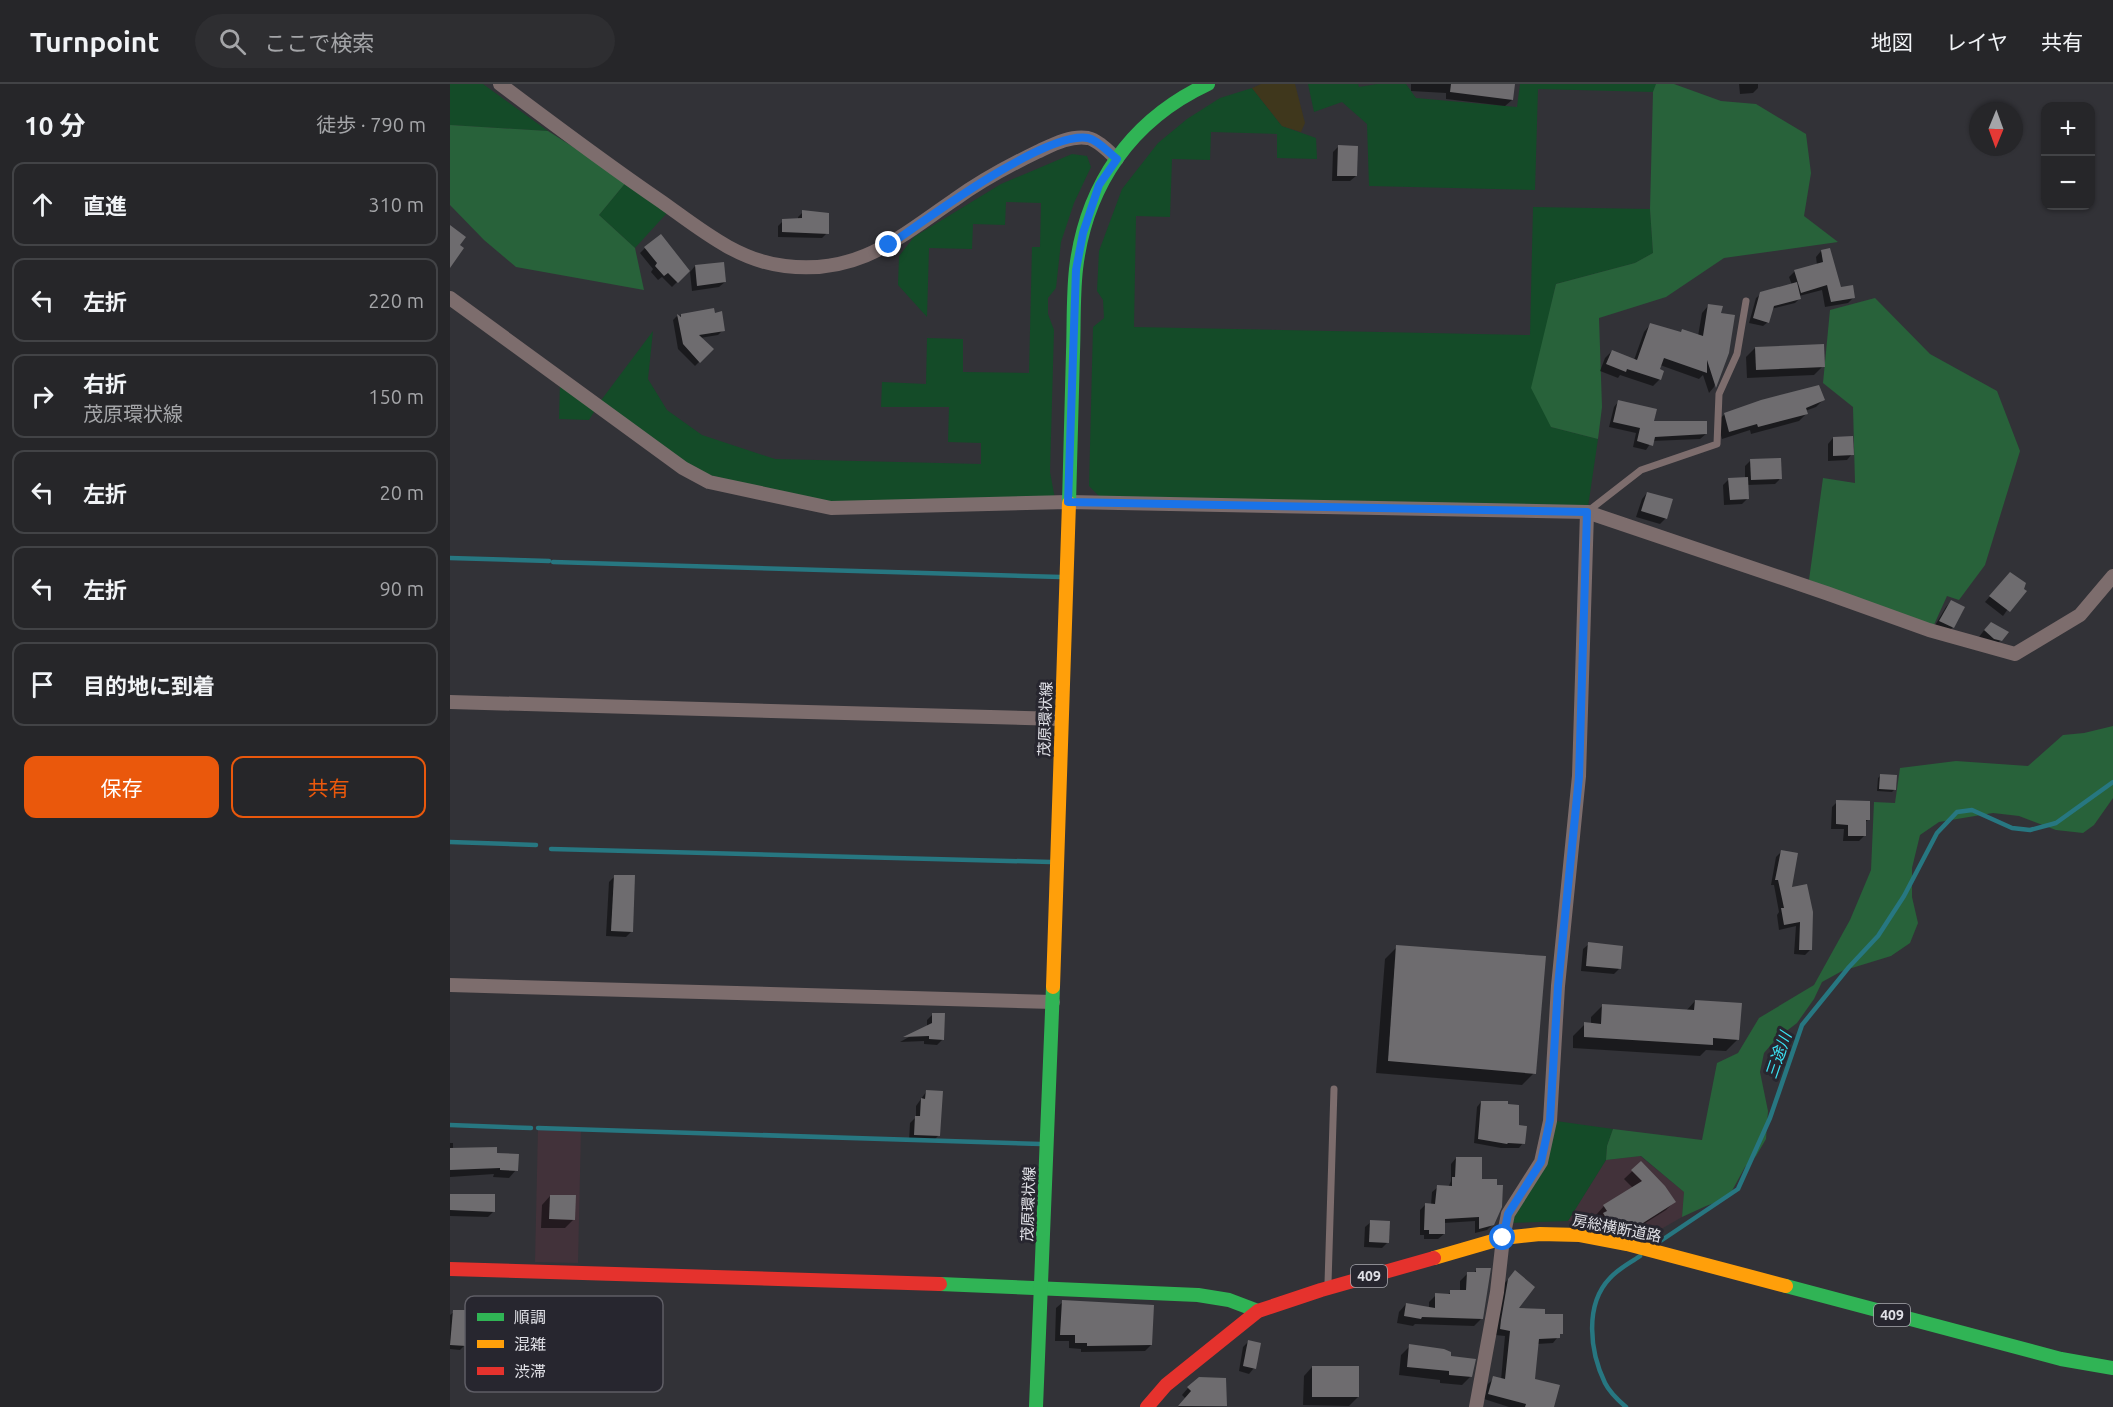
<!DOCTYPE html>
<html lang="ja">
<meta charset="utf-8">
<style>
body{margin:0;font-family:Ubuntu,"Noto Sans JP",sans-serif;background:#2e2e31;color:#f1f3f6}
.controls{position:absolute;right:18px;top:18px;display:grid;overflow:hidden;border-radius:12px;box-shadow:0 2px 4px #0004}
.controls button{width:54px;height:54px;display:grid;place-items:center;padding:0;border:0;border-bottom:2px solid #424346;background:#262629;color:#f1f3f6;font:30px sans-serif}
.compass{position:absolute;left:1519px;top:18px;width:54px;height:54px;border-radius:50%;background:#262629;box-shadow:0 2px 4px #0004;rotate:181deg}
.stop{position:absolute;width:18px;height:18px;margin:-14px;border:4px solid #1a73e8;border-radius:50%;background:#fff}
.stop.end{background:#1a73e8;border-color:#fff;box-shadow:0 2px 6px #0008}
.list{margin:0;padding:0;list-style:none}
h2{display:flex;justify-content:space-between;align-items:center;height:78px;margin:0;padding:0 24px;font-size:26px}
h2 small{font-size:20px;font-weight:400;color:#a4a5a8}
.list li{display:grid;grid-template-columns:39px 1fr auto;gap:18px;align-items:center;box-sizing:border-box;height:84px;margin:0 12px 12px;padding:0 12px;border:2px solid #424346;border-radius:12px}
.list b{display:block;font-size:22px;white-space:nowrap}
.list p{margin:0;font-size:20px;white-space:nowrap;color:#a4a5a8}
.list em{font-size:20px;font-style:normal;color:#a4a5a8}
.actions{display:flex;gap:12px;padding:18px 24px}
.actions a{flex:1;padding:14px 0;border:2px solid #ea580c;border-radius:12px;text-align:center;font-size:21px;color:#ea580c}
.actions .main{background:#ea580c;color:#fff}
.icon{flex:none;width:33px;height:33px;fill:none;stroke:currentColor;stroke-width:2;stroke-linecap:round;stroke-linejoin:round}
.map{position:relative;flex:none;width:1663px;height:1323px;overflow:hidden}
header{display:flex;align-items:center;gap:36px;box-sizing:border-box;height:84px;padding:0 30px;background:#262629;border-bottom:2px solid #424346}
header strong{font-size:28px}
nav{display:flex;gap:33px;margin-inline-start:auto;font-size:21px}
.search{width:420px;height:54px;background:#2e2e31;display:flex;align-items:center;gap:15px;box-sizing:border-box;padding:0 21px;border-radius:33px;color:#a4a5a8;font-size:22px}
main{display:flex}
aside{flex:1;background:#262629}
.map>svg:first-child{display:block}
.commercial{fill:#42323a}
.green{fill:#144b28}
.forest{fill:#28623a}
.sand{fill:#3f371c}
.shadow{fill:#0007}
.lines{fill:none;stroke-linecap:round;stroke-linejoin:round}
.stream{stroke:#277781;stroke-width:4.5}
.building{fill:#6e6c6f}
.lane{stroke:#7d6d6d;stroke-width:7}
.street{stroke:#7d6d6d;stroke-width:14}
.fast{stroke:#30b455;stroke-width:14}
.slow{stroke:#ff9f0a;stroke-width:14}
.jam{stroke:#e5322d;stroke-width:14}
.route{stroke:#1a73e8;stroke-width:8}
.labels{text-anchor:middle;dominant-baseline:central;stroke-width:6;stroke-linejoin:round;paint-order:stroke}
.shield{fill:#27262f;stroke:#a9a9b0;stroke-width:1.5}
.shield-label{font-size:14px;font-weight:bold;fill:#e1e1e7}
.street-label{font-size:15px;fill:#e1e1e7;stroke:#27262f}
.water-label{font-size:16px;font-style:italic;fill:#3be2f3;stroke:#27262f}
.key{fill:#27262f;stroke:#5f5e66;stroke-width:1.5}
.key-label{font-size:16px;fill:#e1e1e7}
</style>
<header>
<strong>Turnpoint</strong>
<div class="search"><svg class="icon" aria-label="search" viewBox="0 0 24 24"><circle cx="10" cy="10" r="6"/><path d="M15 15l6 6"/></svg>ここで検索</div>
<nav><a>地図</a><a>レイヤ</a><a>共有</a></nav>
</header>
<main>
<aside>
<h2>10 分<small>徒歩 · 790 m</small></h2>
<ul class="list">
<li><svg class="icon" aria-label="ahead" viewBox="0 0 24 24"><path d="M12 20V5M6 11l6-6 6 6"/></svg><div><b>直進</b></div><em>310 m</em></li>
<li><svg class="icon" aria-label="left" viewBox="0 0 24 24"><path d="M17 20v-9H6M10 6l-5 5 5 5"/></svg><div><b>左折</b></div><em>220 m</em></li>
<li><svg class="icon" aria-label="right" viewBox="0 0 24 24"><path d="M7 20v-9h11M14 6l5 5-5 5"/></svg><div><b>右折</b><p>茂原環状線</p></div><em>150 m</em></li>
<li><svg class="icon" aria-label="left" viewBox="0 0 24 24"><path d="M17 20v-9H6M10 6l-5 5 5 5"/></svg><div><b>左折</b></div><em>20 m</em></li>
<li><svg class="icon" aria-label="left" viewBox="0 0 24 24"><path d="M17 20v-9H6M10 6l-5 5 5 5"/></svg><div><b>左折</b></div><em>90 m</em></li>
<li><svg class="icon" aria-label="arrive" viewBox="0 0 24 24"><path d="M6 21V4h12l-3 4 3 4H6"/></svg><div><b>目的地に到着</b></div></li>
</ul>
<div class="actions"><a class="main">保存</a><a>共有</a></div>
</aside>
<div class="map">
<svg width="1663" height="1323" viewBox="0 0 1663 1323">
<rect width="100%" height="100%" fill="#323237"/>
<g class="commercial">
<path d="M88,1044L131,1045L128,1179L85,1178Z"/>
<path d="M1190,1072L1234,1108L1232,1133L1199,1152L1139,1139L1118,1137L1156,1076Z"/>
</g>
<g class="green">
<path d="M0,0H33L98,47L0,41Z"/>
<path d="M858,0H908L909,3L927,0H956L966,14L1067,23L1070,0H1206L1203,8L1088,5L1085,106L919,102L917,40L892,18L864,28Z"/>
<path d="M802,4L832,42L866,54L867,75L827,74V50L761,48L760,76L722,75L720,133L686,132L684,243L1080,251L1083,123L1200,125L1203,169L1185,179L1106,200L1094,253L1101,343L1148,355L1138,423L652,415L639,402L643,243L654,234L653,216L647,207L649,167L672,105L708,59L737,35L770,14Z"/>
<path d="M622,70L637,72L641,83L624,119L611,158L606,204L598,214V230L604,246L600,388L605,415L379,420L259,391L236,380L149,319L203,247L198,295L217,326L252,351L325,375L531,380V359L498,358L499,323H431L432,298L476,300L477,254L513,255V288L579,289L582,163H590L591,119L556,118L555,141L523,140L522,165L479,164L477,233L448,201L449,172L464,153L551,100Z"/>
<path d="M177,97L217,129L185,164L149,131Z"/>
<path d="M110,298L142,320L144,328L139,336L109,335Z"/>
<path d="M1106,1037L1163,1045L1157,1062L1156,1076L1118,1137L1057,1139Z"/>
</g>
<g class="forest">
<path d="M1206,0H1224L1271,17L1306,20L1356,50L1361,89L1354,132L1388,158L1274,174L1216,213L1149,234L1152,323L1148,355L1101,343L1081,304L1106,200L1185,179L1203,169L1200,125L1203,8Z"/>
<path d="M0,41L98,47L177,97L149,131L185,164L194,206L66,183L34,156L0,121Z"/>
<path d="M1425,214L1480,270L1547,307L1570,367L1535,481L1509,516L1497,512L1483,543L1359,496L1373,394L1405,399L1403,323L1373,299L1380,226Z"/>
<path d="M1663,642V714L1644,741L1633,749L1606,746L1569,732L1543,729L1489,738L1470,751L1462,784V813L1468,839L1460,859L1441,872L1392,887L1372,898L1364,915L1347,939L1326,955L1314,969L1310,988L1318,1027L1316,1055L1306,1072L1295,1083L1278,1114L1256,1122L1232,1133L1234,1108L1191,1072L1156,1076L1157,1062L1163,1045L1252,1056L1267,979L1288,969L1309,934L1364,901L1400,836L1421,786L1424,718L1445,719L1450,684L1506,677L1578,682L1613,651L1634,649Z"/>
</g>
<path class="sand" d="M811,0H845L855,39L851,48L832,42L802,4Z"/>
<g class="shadow">
<path d="M961,0H1064L1062,16L1055,22L996,15V9L961,7Z"/>
<path d="M1289,0H1308V4L1303,9L1290,10Z"/>
<path d="M888,63L906,92L900,97H882L883,68Z"/>
<path d="M353,128L377,149L372,154L328,153V142L333,137L348,136V133Z"/>
<path d="M195,164L238,187L222,203L212,193L208,196L201,188L203,185L190,169Z"/>
<path d="M1371,167L1390,205L1404,213L1398,219L1375,223L1372,206L1349,212L1350,214L1345,219L1321,225L1318,238L1313,242L1299,239L1306,214L1311,210L1342,201L1339,193L1345,187L1367,181L1366,173Z"/>
<path d="M245,182L275,198L269,203L242,207L240,188Z"/>
<path d="M1258,222L1270,231L1277,268L1264,303L1259,309L1253,291L1249,295L1210,281V295L1203,302L1170,291L1168,294L1150,287L1155,274L1162,267L1184,276L1194,248L1200,241L1230,249L1232,247L1248,252L1252,229Z"/>
<path d="M231,231L273,246L268,251L250,254L262,265L245,282L228,265L223,236L227,232L229,233Z"/>
<path d="M1305,264L1373,282L1364,291L1297,294L1296,273Z"/>
<path d="M1374,315L1366,323L1355,327L1356,330L1349,337L1301,350L1300,346L1272,355L1267,337L1275,330Z"/>
<path d="M1169,317L1203,339L1256,350L1250,355L1202,357L1196,366L1183,363L1186,349L1159,343L1164,323Z"/>
<path d="M1383,354L1402,370L1397,376L1378,377V360Z"/>
<path d="M1300,377L1331,394L1325,400L1297,401L1298,414L1292,420L1274,421L1273,401L1279,395H1295V382Z"/>
<path d="M1197,409L1216,434L1210,440L1186,433L1192,415Z"/>
<path d="M1555,495L1572,505L1553,532L1535,518Z"/>
<path d="M1501,517L1503,543L1497,548L1484,543L1496,523Z"/>
<path d="M1535,545L1551,556L1545,562L1538,560L1529,553Z"/>
<path d="M1430,692L1445,705L1442,708L1427,707L1428,694Z"/>
<path d="M1387,718L1418,736L1414,739V752L1409,757H1393L1394,745H1381L1382,723Z"/>
<path d="M1331,768L1340,805L1360,866L1355,871L1344,870L1346,842L1329,846L1327,831L1329,828L1324,801H1321L1326,773Z"/>
<path d="M165,792L182,847L176,853L156,852L159,798Z"/>
<path d="M1139,860L1169,885L1164,890L1131,887L1133,865Z"/>
<path d="M947,863L1084,989L1072,1001L926,989L935,875Z"/>
<path d="M1245,917L1288,955L1276,967L1256,966L1250,972L1123,964V952L1135,940H1141V933L1153,921L1236,927Z"/>
<path d="M482,931L493,955L487,961L474,960V957L450,958L477,943V936Z"/>
<path d="M476,1008L489,1051L483,1057L459,1056L460,1039L466,1033V1022Z"/>
<path d="M1031,1018L1067,1042L1073,1059L1069,1064H1051L1024,1059L1027,1023Z"/>
<path d="M0,1059H3V1065L46,1070L66,1086L59,1094L43,1093L44,1090L0,1093Z"/>
<path d="M1006,1074L1030,1096L1043,1140L1037,1146L1025,1149V1137L994,1139V1150L988,1155H974V1151H970V1126L975,1121H981L982,1108L988,1103L998,1104L1001,1097V1080Z"/>
<path d="M1191,1079L1224,1118L1216,1126L1173,1153L1166,1144L1157,1150L1153,1149L1146,1138L1149,1135L1146,1131L1154,1122L1183,1104L1174,1095Z"/>
<path d="M0,1112L43,1128L38,1133L0,1132Z"/>
<path d="M100,1112L124,1135L115,1144H91L92,1121Z"/>
<path d="M921,1138L937,1159L932,1164L914,1163L915,1143Z"/>
<path d="M1027,1185L1031,1235L1024,1242L965,1240L963,1242L947,1239L949,1228L956,1220L979,1225V1218L986,1211H997L1001,1208H1010V1197L1017,1190H1023Z"/>
<path d="M1059,1194L1066,1226L1093,1232L1111,1249L1103,1259L1087,1260L1084,1296L1103,1323H1059L1034,1315L1038,1300L1044,1294L1051,1296L1055,1252L1045,1251L1052,1202Z"/>
<path d="M613,1218L701,1261L695,1267L631,1268V1265L619,1264V1257H605L606,1224Z"/>
<path d="M4,1228L15,1261L10,1266L0,1265V1231Z"/>
<path d="M799,1257L804,1284L799,1290L789,1287L793,1263Z"/>
<path d="M960,1262L1000,1273L1021,1292L1012,1301L990,1299V1296L949,1291L951,1271Z"/>
<path d="M862,1283L908,1313L899,1322L853,1321L854,1292Z"/>
<path d="M738,1304L775,1322L728,1323L736,1315L732,1311Z"/>
</g>
<g class="lines">
<g class="stream">
<path d="M0,474L99,477"/>
<path d="M103,478L611,493"/>
<path d="M0,758L86,761"/>
<path d="M101,765L601,778"/>
<path d="M0,1041L81,1044"/>
<path d="M88,1044L591,1060"/>
<path d="M1209,1158L1288,1105L1320,1034L1352,941L1399,883L1428,852L1454,812L1487,749L1507,728L1522,726L1562,744L1580,746L1606,739L1663,698"/>
<path d="M1176,1323C1169,1317 1159,1307 1155,1299C1140,1268 1134,1221 1160,1194C1168,1185 1180,1179 1190,1172"/>
</g>
</g>
<g class="building">
<path d="M1001,0H1065L1063,16L1000,8Z"/>
<path d="M888,61L908,62L907,92H887Z"/>
<path d="M352,126L379,129V150L332,148V135L352,134Z"/>
<path d="M0,141L16,153L10,161L14,164L0,184Z"/>
<path d="M211,150L240,187L228,199L218,189L214,192L205,182L207,179L194,163Z"/>
<path d="M1380,164L1391,203L1403,201L1405,214L1381,218L1377,201L1351,209L1344,186L1373,178L1371,166Z"/>
<path d="M274,178L276,198L247,202L245,181Z"/>
<path d="M1347,198L1351,215L1324,222L1319,239L1303,234L1310,208Z"/>
<path d="M1258,220L1273,222L1271,229L1285,231L1279,269L1266,304L1257,276V289L1214,274L1210,285L1214,287L1211,296L1177,285L1176,288L1156,280L1162,266L1187,276L1200,239L1231,248L1232,245L1253,252Z"/>
<path d="M264,224L265,229L272,227L275,247L249,251L264,265L250,279L233,260L227,230L231,233V230Z"/>
<path d="M1374,260L1375,283L1306,286L1305,263Z"/>
<path d="M1369,301L1375,316L1356,324L1358,330L1308,343L1307,340L1279,348L1274,329L1311,316Z"/>
<path d="M1168,316L1207,325L1204,337H1257V350L1205,353L1203,362L1187,357L1190,344L1163,338Z"/>
<path d="M1403,352L1404,371L1383,372V353Z"/>
<path d="M1331,374L1332,395L1301,396L1300,375Z"/>
<path d="M1298,393L1299,415L1280,416L1278,394Z"/>
<path d="M1197,408L1223,415L1217,435L1191,427Z"/>
<path d="M1560,488L1576,499L1574,505L1577,507L1560,528L1539,512Z"/>
<path d="M1501,516L1515,523L1504,544L1489,537Z"/>
<path d="M1541,538L1559,548L1552,557L1544,555L1534,546Z"/>
<path d="M1430,690L1447,691L1446,706L1429,705Z"/>
<path d="M1386,716L1420,717V736H1416V752H1398V741L1386,740Z"/>
<path d="M1331,766L1348,769L1342,803L1357,800L1363,828L1362,866H1349L1350,838L1334,841L1331,824H1334L1328,796H1325Z"/>
<path d="M164,791H185L183,848L161,847Z"/>
<path d="M1138,858L1173,862L1171,885L1136,882Z"/>
<path d="M946,861L1096,872L1086,990L938,977Z"/>
<path d="M1245,916L1292,919L1289,956L1263,954V961L1134,953V938L1151,940L1152,920L1244,926Z"/>
<path d="M482,929H495L494,956L479,955V952L453,953L482,939Z"/>
<path d="M476,1006L493,1007L490,1052L464,1051L465,1032H470L471,1014L475,1015Z"/>
<path d="M1031,1017H1058V1020L1069,1021V1041L1077,1042L1075,1060L1058,1059L1057,1060L1028,1055Z"/>
<path d="M47,1063V1069L69,1070L68,1087L50,1086V1084L0,1086V1064Z"/>
<path d="M1006,1073H1032V1095H1047V1101H1053L1052,1123L1044,1141L1029,1145V1133L995,1135V1150H979V1146H974L975,1119L985,1120L987,1101L1002,1102V1093H1005Z"/>
<path d="M1191,1077L1215,1102L1226,1118L1182,1146L1174,1137L1166,1143L1161,1142L1153,1129L1157,1127L1153,1121L1192,1097L1181,1086Z"/>
<path d="M0,1110H45V1128L0,1126Z"/>
<path d="M100,1111H126L125,1136L99,1135Z"/>
<path d="M920,1136L940,1137L939,1159L919,1158Z"/>
<path d="M1026,1184H1041L1033,1235L972,1233L971,1235L954,1232L956,1219L985,1224V1209L1000,1210V1206H1016L1017,1188H1026Z"/>
<path d="M1065,1186L1085,1203L1069,1224L1095,1225V1230H1113V1250H1110V1254L1089,1255L1085,1295L1110,1301L1104,1323H1075L1076,1320L1038,1310L1043,1292L1055,1295L1060,1247L1050,1245L1051,1236L1058,1195Z"/>
<path d="M612,1216L704,1221L702,1261L637,1262V1259H625V1251H610Z"/>
<path d="M3,1226H19L16,1262L0,1261Z"/>
<path d="M798,1256L811,1259L806,1285L793,1282Z"/>
<path d="M959,1260L994,1265L1001,1268V1272L1026,1275L1022,1293L999,1291V1287L957,1283Z"/>
<rect x="862" y="1282" width="47" height="31"/>
<path d="M749,1293L776,1294L777,1322H728L741,1307L737,1303Z"/>
</g>
<g class="lines">
<g class="lane">
<path d="M1137,428L1191,386L1267,360L1269,310L1287,270L1296,217"/>
<path d="M878,1199L884,1005"/>
</g>
<g class="street">
<path d="M50,0C103,40 156,80 212,118C250,145 288,177 335,182C409,191 448,154 504,116C529,98 558,82 587,68C602,61 620,51 638,54C648,56 660,69 667,75"/>
<path d="M0,214L233,384L259,398L381,424L618,418L1137,428L1379,510L1479,546L1565,570L1630,531L1663,492"/>
<path d="M0,618L611,635"/>
<path d="M0,901L603,918"/>
<path d="M1026,1323L1047,1208L1053,1154L1058,1130L1091,1078L1100,1037L1108,902L1129,692L1137,428"/>
</g>
<g class="fast">
<path d="M619,419C620,368 622,318 623,268C624,241 623,212 626,185C636,101 681,36 758,0"/>
<path d="M490,1200L748,1211L779,1216L808,1227"/>
<path d="M1336,1202L1611,1275L1663,1284"/>
<path d="M586,1323L603,903"/>
</g>
<g class="slow">
<path d="M603,903L619,419"/>
<path d="M984,1174L1053,1154L1090,1150L1130,1151L1177,1160L1336,1202"/>
</g>
<g class="jam">
<path d="M0,1185L490,1200"/>
<path d="M697,1323L716,1301L808,1227L871,1206L984,1174"/>
</g>
</g>
<g class="lines">
<path class="route" d="M439,161C477,135 595,47 638,54C648,56 659,69 667,75L649,101L633,149L626,186L618,418L1137,428L1129,693L1108,902L1100,1036L1091,1078L1058,1130L1053,1154"/>
</g>
<g class="labels">
<g class="shield">
<rect x="901" y="1181" width="36" height="22" rx="4.5"/>
<rect x="1424" y="1220" width="36" height="22" rx="4.5"/>
</g>
<g class="shield-label">
<text x="919" y="1192">409</text>
<text x="1442" y="1231">409</text>
</g>
<g class="street-label">
<text transform="translate(595 635) rotate(-88)">茂原環状線</text>
<text transform="translate(578 1120) rotate(-88)">茂原環状線</text>
<text transform="translate(1167 1144) rotate(11)">房総横断道路</text>
</g>
<g class="water-label">
<text transform="translate(1328 971) rotate(-71)">三途川</text>
</g>
</g>
<rect x="15" y="1212" width="198" height="96" rx="9" class="key"/>
<rect x="27" y="1229" width="27" height="8" fill="#30b455"/>
<rect x="27" y="1256" width="27" height="8" fill="#ff9f0a"/>
<rect x="27" y="1283" width="27" height="8" fill="#e5322d"/>
<g class="key-label">
<text x="64" y="1239">順調</text>
<text x="64" y="1266">混雑</text>
<text x="64" y="1293">渋滞</text>
</g>
</svg>
<div class="controls">
<button>+</button>
<button>−</button>
</div>
<svg class="compass" viewBox="-18 -18 36 36"><path d="M0-13l5 13h-10z" fill="#e53935"/><path d="M0 13l5-13h-10z" fill="#a4a5a8"/></svg>
<div class="stop" style="left:1053px;top:1154px"></div>
<div class="stop end" style="left:439px;top:161px"></div>
</div>
</main>
